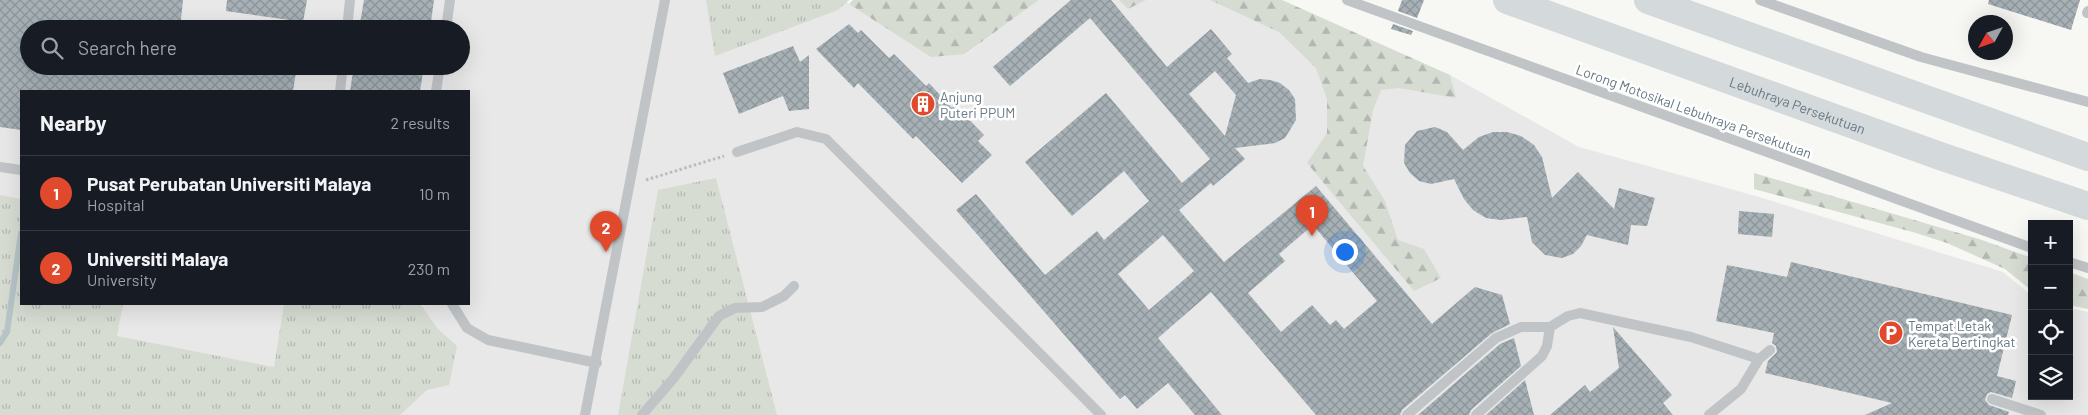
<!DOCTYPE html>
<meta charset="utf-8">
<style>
body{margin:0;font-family:Barlow,sans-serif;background:#242831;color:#f1f3f6}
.controls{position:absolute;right:15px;bottom:15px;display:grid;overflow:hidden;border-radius:0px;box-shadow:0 5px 20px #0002}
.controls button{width:45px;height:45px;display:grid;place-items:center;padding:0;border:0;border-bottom:1px solid #363941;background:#171b24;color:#f1f3f6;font:25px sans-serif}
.compass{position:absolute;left:1968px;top:15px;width:45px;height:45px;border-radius:50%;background:#171b24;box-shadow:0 5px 20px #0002;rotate:230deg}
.you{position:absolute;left:1344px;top:251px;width:18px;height:18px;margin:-12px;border:4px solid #fff;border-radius:50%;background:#1a73e8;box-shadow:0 0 0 8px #1a73e833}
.badge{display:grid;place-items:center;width:32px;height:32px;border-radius:50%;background:#e0492b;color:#fff;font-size:16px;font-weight:700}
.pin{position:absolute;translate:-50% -41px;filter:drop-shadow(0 1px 2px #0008)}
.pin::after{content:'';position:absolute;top:26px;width:18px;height:15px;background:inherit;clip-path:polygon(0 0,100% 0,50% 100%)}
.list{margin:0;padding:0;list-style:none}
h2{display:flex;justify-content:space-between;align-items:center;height:65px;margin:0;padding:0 20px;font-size:21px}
h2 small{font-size:16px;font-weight:400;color:#9ea1a6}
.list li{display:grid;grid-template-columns:32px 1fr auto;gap:15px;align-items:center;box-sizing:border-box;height:75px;padding:0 20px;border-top:1px solid #363941}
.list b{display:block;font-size:19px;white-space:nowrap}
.list p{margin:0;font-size:16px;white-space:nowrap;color:#9ea1a6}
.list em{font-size:16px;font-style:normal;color:#9ea1a6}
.icon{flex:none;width:28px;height:28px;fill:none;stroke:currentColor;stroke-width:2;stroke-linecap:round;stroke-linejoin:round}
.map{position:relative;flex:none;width:2088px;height:415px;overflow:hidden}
.search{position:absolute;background:#171b24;box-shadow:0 5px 20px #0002;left:20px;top:20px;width:450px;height:55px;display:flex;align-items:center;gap:12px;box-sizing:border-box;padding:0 18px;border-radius:28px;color:#9ea1a6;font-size:19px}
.panel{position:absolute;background:#171b24;box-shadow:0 5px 20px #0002;left:20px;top:90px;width:450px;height:215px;border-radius:0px}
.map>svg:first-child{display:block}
.built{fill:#e7e8e7;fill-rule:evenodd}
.grass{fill:url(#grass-tufts)}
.forest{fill:url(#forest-firs)}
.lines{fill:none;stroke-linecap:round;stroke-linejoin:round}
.stream{stroke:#b7c4c7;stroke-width:6}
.building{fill:url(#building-cross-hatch);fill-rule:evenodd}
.path{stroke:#babdbf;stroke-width:3;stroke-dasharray:2.5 2.5;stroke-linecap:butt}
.service{stroke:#c0c4c7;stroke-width:10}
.trunk{stroke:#d4d9dc;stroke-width:28}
.labels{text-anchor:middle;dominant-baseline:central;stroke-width:5;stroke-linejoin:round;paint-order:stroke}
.poi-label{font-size:14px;fill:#667984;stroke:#fff;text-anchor:start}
.street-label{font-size:14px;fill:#667984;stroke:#fff}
</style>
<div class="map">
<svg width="2088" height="415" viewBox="0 0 2088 415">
<defs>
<pattern id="grass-tufts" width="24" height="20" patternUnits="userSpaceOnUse" patternTransform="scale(1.25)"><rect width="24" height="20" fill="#d7dcd3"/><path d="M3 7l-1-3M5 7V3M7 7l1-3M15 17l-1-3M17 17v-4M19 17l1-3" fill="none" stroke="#b2b7b1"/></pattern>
<pattern id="forest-firs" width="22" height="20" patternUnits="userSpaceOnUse" patternTransform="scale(1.25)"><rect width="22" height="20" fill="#d7dcd3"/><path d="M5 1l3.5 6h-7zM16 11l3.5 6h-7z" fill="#b2b7b1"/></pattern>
<pattern id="building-cross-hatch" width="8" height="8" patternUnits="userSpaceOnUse" patternTransform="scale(1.25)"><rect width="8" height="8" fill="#a6b0b5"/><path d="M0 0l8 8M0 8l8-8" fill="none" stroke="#8b9499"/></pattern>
</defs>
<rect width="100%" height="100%" fill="#f7f7f4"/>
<path class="built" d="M0,0H845L849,4L966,54L1039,0H1247L1450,75L1579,147L1752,195L2003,272L2032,296V396H2069V308L2088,312V415H0ZM29,29H461V66H29ZM21,91H469V304H21Z"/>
<g class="grass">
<path d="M706,0H849L838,10L715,56Z"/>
<path d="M716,178L777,415H618L658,190Z"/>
<path d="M0,195L21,199V304H123L117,336L274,367L284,304H420L438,329L457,346L449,385L427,390L400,415H0Z"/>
</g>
<g class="forest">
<path d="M853,0H1039L965,54L931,57L849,4Z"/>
<path d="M1119,0H1146L1128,9Z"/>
<path d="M1210,0H1282L1450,75L1456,98L1399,88L1381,90L1373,110L1363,166L1385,201L1398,240L1424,249L1441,278L1414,291L1307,163L1327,133V99L1316,68L1279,32Z"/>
<path d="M1754,173L1979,239L2032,258V291L2005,269L1947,243L1916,233L1754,189Z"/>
<path d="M2069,272L2088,279V309L2069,305Z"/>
</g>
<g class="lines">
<path class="stream" d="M0,343L7,332L21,233"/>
</g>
<g class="building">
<path d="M0,0H183L180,29H29V66H297L293,91H21V130L0,127Z"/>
<path d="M227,0H307L303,22L226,11Z"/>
<path d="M364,0H434L430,29H359Z"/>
<path d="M1071,0H1111L1167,67L1211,29L1232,54L1227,58L1248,83L1260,79L1270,80L1280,83L1289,90L1295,99L1296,120L1285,138L1275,143L1235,148L1245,159L1213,186L1211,183L1179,210L1224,262L1316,186L1432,324L1475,287L1502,295L1510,324L1492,333L1402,410L1400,415H1316L1211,292L1158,338L1222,415H1195L1168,383L1137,409L1125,395L1120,399L956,210L976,194L1045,275L1097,231L1104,240L1149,201L1124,171L1072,216L1025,162L1106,93L1182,183L1210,159L1090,18L1010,86L993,67ZM1215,71L1236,95L1225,136L1189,94ZM1313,225L1377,301L1344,329L1336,320L1330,325L1312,305L1281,332L1248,293L1285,261L1279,254ZM1163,235L1194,271L1149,310L1118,274Z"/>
<path d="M1402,0H1424L1417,18L1398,11Z"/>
<path d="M1989,0H2080L2071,30L1988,4Z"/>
<path d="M849,24L858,33L861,30L889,58L894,54L926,86L929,83L952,108L955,105L984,135L978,141L992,155L962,183L916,136L913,139L858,83L854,88L816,49Z"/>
<path d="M1393,24L1413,31L1411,35L1391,29Z"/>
<path d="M793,46L800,62L809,55V109L789,111L783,96L739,114L723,73Z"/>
<path d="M354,66H424L420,91H350Z"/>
<path d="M1435,127L1447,132L1463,150L1479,137L1493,132H1507L1521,136L1534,145L1542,157L1552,198L1578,172L1614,209L1619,188L1655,198L1647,226L1631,225L1628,245L1587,235L1581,246L1573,254L1562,258L1545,255L1532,242L1527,217L1501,220L1486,218L1473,210L1464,199L1454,179L1431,184L1419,181L1410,173L1404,163L1405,145L1417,131Z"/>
<path d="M1739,211L1774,214L1772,237L1738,234Z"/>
<path d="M1791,262L2012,315L1997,376L2016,381L2012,398L1991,392L1987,394L1985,400L1989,405L2009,412L2008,415H1865L1892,403L1765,373L1768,361L1777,352L1776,346L1772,343L1774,333L1716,321L1727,265L1787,277Z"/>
<path d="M1613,327L1672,395L1663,403L1673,415H1550L1585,385L1590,392L1619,368Z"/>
<path d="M1514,338L1521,366L1471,410L1469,415H1418L1500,344Z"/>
<path d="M1525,380L1534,415H1486Z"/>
</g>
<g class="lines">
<path class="path" d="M646,180L724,156"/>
<g class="service">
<path d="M1347,0L2032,248"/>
<path d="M1760,0L1921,57L2088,102"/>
<path d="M2087,13L2088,11"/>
<path d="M347,29L350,0"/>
<path d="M446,29L450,0"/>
<path d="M340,91L343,66"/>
<path d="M436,91L440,66"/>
<path d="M737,152L797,132L826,139L1101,415"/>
<path d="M0,167L21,170"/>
<path d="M2069,262L2088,268"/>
<path d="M452,304L467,328L488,340L597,363"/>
<path d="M1550,327L1568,316L1580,313L1691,337L1759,359L1770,350"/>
<path d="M1992,399L2041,415"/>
<path d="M585,415L665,0"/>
<path d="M642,415L673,379L719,316L735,308L762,307L784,296L794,286"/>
<path d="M1407,415L1496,338L1521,327H1550L1547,346L1542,356L1476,415"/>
<path d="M1709,415L1741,389L1759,359"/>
</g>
<g class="trunk">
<path id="s1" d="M1507,0L1940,156L2088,206"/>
<path d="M1648,0L2088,157"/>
</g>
</g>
<defs>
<symbol id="building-disc" viewBox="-11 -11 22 22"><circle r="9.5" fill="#e0492b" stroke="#fff"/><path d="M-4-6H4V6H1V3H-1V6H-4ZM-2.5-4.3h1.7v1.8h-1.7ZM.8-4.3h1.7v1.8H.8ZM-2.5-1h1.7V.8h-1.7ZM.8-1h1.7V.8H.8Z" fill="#fff"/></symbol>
<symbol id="parking-disc" viewBox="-11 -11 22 22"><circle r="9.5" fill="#e0492b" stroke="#fff"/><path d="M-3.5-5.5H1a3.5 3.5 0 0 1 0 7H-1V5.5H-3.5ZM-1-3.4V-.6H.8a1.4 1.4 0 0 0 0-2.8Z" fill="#fff"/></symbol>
</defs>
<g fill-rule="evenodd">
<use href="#building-disc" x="909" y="90" width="28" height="28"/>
<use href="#parking-disc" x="1877" y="319" width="28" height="28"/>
</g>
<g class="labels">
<g class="poi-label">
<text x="940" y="96">Anjung<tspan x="940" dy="16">Puteri PPUM</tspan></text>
<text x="1908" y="325">Tempat Letak<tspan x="1908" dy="16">Kereta Bertingkat</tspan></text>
</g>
<g class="street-label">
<text stroke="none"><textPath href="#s1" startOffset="309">Lebuhraya Persekutuan</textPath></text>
<text transform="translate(1694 111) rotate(20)">Lorong Motosikal Lebuhraya Persekutuan</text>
</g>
</g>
</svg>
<div class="controls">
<button>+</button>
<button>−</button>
<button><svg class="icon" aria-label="locate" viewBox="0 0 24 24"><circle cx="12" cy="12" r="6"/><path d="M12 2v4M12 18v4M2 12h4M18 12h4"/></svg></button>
<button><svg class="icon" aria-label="layers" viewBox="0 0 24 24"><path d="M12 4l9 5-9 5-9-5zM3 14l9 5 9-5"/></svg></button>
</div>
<svg class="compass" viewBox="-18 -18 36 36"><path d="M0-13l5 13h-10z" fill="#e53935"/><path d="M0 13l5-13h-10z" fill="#9ea1a6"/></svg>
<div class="you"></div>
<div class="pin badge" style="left:1312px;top:236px">1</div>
<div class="pin badge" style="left:606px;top:252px">2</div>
<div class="search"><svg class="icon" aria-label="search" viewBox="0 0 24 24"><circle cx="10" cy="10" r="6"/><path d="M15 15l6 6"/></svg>Search here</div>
<section class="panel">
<h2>Nearby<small>2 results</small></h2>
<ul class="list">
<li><span class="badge">1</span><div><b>Pusat Perubatan Universiti Malaya</b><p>Hospital</p></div><em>10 m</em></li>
<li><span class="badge">2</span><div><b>Universiti Malaya</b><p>University</p></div><em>230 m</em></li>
</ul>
</section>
</div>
